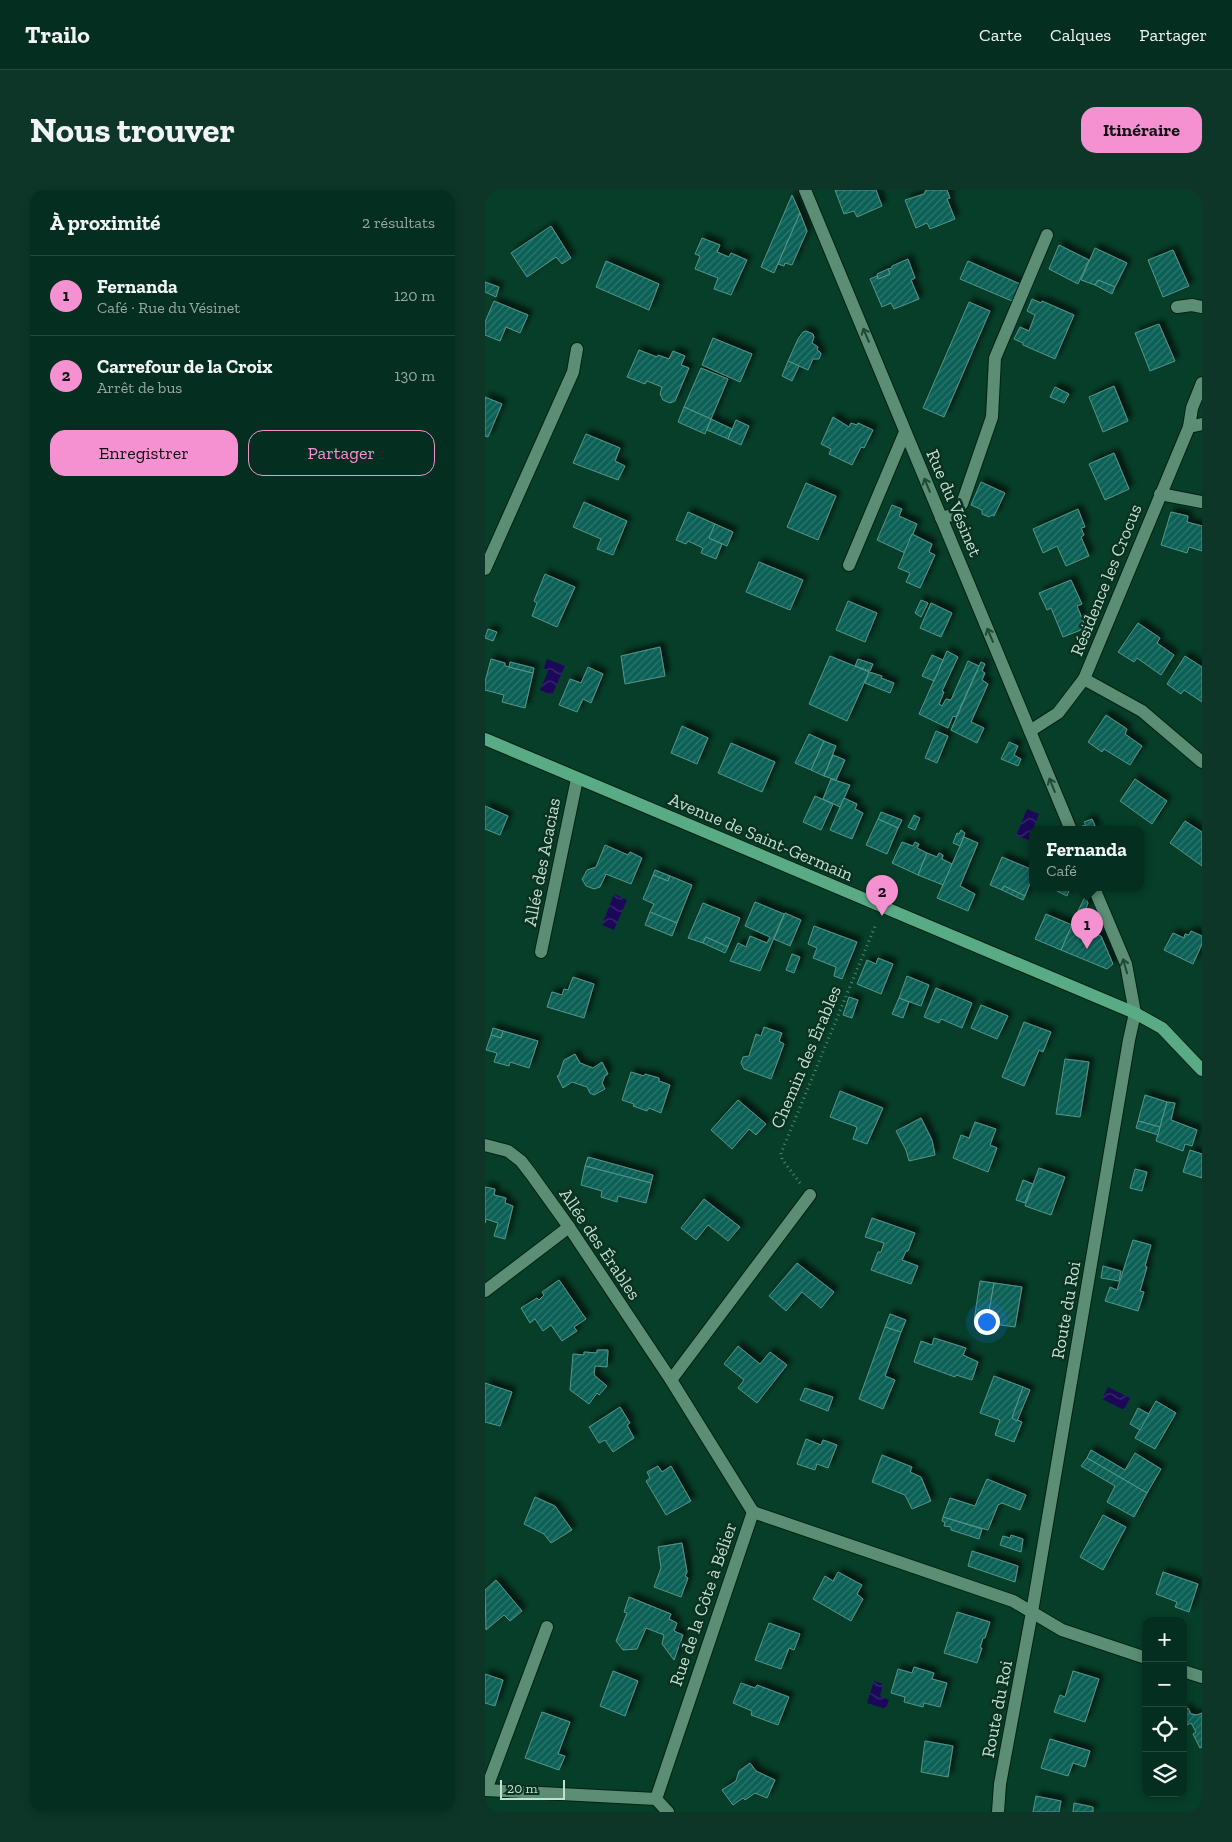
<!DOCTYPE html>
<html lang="fr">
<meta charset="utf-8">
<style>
body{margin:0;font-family:"Zilla Slab",serif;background:#0d3628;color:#f1f3f6}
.controls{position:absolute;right:15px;bottom:15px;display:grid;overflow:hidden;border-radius:10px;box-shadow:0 2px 8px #0003}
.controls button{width:45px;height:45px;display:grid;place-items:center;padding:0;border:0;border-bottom:1px solid #254a3d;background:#042e1f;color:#f1f3f6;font:25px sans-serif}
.scale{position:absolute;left:15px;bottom:12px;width:65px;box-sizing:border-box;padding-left:5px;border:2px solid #c4ded0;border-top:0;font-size:14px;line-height:18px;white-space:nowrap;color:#c4ded0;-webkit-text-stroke:4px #0a3221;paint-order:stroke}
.you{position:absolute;left:501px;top:1131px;width:18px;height:18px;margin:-12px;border:4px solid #fff;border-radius:50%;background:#1a73e8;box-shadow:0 0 0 8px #1a73e833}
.badge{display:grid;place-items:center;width:32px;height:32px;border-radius:50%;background:#f591d1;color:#111;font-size:16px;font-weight:700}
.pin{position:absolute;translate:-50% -41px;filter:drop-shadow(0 1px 2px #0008)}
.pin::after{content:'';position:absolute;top:26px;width:18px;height:15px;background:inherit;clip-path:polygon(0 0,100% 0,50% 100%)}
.popup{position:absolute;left:544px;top:636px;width:115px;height:65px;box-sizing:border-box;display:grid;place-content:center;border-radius:10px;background:#042e1f;filter:drop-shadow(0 1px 4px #0005);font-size:16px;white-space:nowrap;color:#97a8a4}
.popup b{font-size:19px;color:#f1f3f6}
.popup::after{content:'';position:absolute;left:50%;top:100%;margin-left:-10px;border:10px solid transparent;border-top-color:#042e1f}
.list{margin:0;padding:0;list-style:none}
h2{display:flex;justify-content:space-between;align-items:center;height:65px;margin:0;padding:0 20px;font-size:21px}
h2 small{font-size:16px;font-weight:400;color:#97a8a4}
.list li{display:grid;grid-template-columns:32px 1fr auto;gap:15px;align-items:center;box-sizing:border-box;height:80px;padding:0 20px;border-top:1px solid #254a3d}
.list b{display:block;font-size:19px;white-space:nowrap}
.list p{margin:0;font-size:16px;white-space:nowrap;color:#97a8a4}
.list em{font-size:16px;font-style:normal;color:#97a8a4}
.actions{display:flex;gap:10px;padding:15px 20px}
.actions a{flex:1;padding:11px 0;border:1px solid #f591d1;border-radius:15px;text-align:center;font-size:18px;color:#f591d1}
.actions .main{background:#f591d1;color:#111}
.icon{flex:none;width:28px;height:28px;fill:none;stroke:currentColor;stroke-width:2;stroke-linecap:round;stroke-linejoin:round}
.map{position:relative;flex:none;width:717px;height:1622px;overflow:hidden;border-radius:15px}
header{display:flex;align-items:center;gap:30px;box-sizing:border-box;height:70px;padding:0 25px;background:#042e1f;border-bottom:1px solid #254a3d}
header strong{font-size:24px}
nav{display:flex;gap:28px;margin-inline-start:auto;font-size:18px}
.intro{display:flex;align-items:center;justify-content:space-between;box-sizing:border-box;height:120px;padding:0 30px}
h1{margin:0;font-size:35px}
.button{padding:12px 22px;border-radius:15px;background:#f591d1;color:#111;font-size:18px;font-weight:700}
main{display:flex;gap:30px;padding:0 30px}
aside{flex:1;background:#042e1f;border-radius:15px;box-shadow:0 2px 8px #0003}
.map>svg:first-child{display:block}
.water{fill:url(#water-waves)}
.building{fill:url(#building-hatch);stroke:#56958a;filter:url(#shadow)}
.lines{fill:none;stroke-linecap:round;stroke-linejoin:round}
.minor-casing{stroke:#002313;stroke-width:14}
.major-casing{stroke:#002313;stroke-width:14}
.path{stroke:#598472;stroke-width:3;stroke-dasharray:1 4;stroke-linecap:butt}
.minor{stroke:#5b8e74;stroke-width:12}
.major{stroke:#59ab85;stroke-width:12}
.oneway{stroke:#1e4936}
.labels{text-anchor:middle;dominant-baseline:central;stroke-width:5;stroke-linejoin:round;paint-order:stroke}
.street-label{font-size:18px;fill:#c4ded0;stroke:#0a3221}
</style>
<header>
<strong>Trailo</strong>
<nav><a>Carte</a><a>Calques</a><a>Partager</a></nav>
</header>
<div class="intro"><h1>Nous trouver</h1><a class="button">Itinéraire</a></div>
<main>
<aside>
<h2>À proximité<small>2 résultats</small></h2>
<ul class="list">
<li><span class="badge">1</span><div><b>Fernanda</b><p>Café · Rue du Vésinet</p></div><em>120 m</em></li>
<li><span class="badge">2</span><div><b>Carrefour de la Croix</b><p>Arrêt de bus</p></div><em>130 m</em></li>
</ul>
<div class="actions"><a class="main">Enregistrer</a><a>Partager</a></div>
</aside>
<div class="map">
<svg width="717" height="1622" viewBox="0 0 717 1622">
<defs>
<pattern id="water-waves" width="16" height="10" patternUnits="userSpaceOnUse" patternTransform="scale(1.25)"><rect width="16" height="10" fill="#1b0858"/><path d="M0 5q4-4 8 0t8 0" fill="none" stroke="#3a2c6f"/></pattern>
<pattern id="building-hatch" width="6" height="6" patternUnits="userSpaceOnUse" patternTransform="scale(1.25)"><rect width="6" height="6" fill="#0b6157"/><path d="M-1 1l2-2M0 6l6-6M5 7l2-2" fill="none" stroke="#2d776e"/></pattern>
<filter id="shadow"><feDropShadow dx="4.5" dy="-4.5" stdDeviation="2.5" flood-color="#0009"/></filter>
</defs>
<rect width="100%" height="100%" fill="#063e29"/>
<g class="water">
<path d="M62,469L80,476L67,505L55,500L63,481L59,478Z"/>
<path d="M542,619L554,624L544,650L531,646Z"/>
<path d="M129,704L142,710L129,740L117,735Z"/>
<path d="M623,1197L645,1208L639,1220L617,1209Z"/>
<path d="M389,1491L398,1494L395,1506L404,1510L401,1519L382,1513Z"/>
</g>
<g class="building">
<path d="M350,0H391L397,16L372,27L369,21L359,24Z"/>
<path d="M441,0H462L465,8L462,9L470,29L445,39L442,33L431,38L420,10L439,4Z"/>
<path d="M307,5L315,23L289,83L276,77Z"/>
<path d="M315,23L322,41L307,75L300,73L299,76L293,74Z"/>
<path d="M66,36L86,68L77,74L71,67L42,87L26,63Z"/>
<path d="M217,48L235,55L232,62L244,67L246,63L262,70L246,105L229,99L233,88L210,79L215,66L210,64Z"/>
<path d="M574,55L604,70L593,94L564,79Z"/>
<path d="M610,58L642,73L630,97L613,90L610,95L596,90Z"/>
<path d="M688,60L704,96L678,107L663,70Z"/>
<path d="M423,69L430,88L426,90L434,109L409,119L406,113L397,117L385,89L392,86L393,89L405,84L403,79L407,78V76Z"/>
<path d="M121,71L174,94L164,120L111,97Z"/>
<path d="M483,71L535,94L527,111L475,89Z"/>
<path d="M403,79L405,84L393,89L392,84Z"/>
<path d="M613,90L630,97L627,104L610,95Z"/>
<path d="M0,92L14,97L11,107L0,102Z"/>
<path d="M547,109L556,113L557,111L589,125L570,169L538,155V153L529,149L535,137L544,141L550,125L542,121Z"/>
<path d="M9,111L43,125L35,143L21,137L15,151L0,145V132Z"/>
<path d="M484,112L505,121L459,227L438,218Z"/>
<path d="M674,134L690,171L665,181L650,143Z"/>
<path d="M321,141L328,144L329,147L327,153L333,157L332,160L335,162L336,164L334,169H328L323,180L303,171L313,149L318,142Z"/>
<path d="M228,148L267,164L255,192L217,175Z"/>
<path d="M154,160L172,167L173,165L184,169L188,161L200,166L196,175L204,178L190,211L185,213L178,210L175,204L177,197L162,191L160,194L142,187Z"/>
<path d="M303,171L314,176L307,191L297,186Z"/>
<path d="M216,178L243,189L226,229L199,217Z"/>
<path d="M629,196L643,231L618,242L604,207Z"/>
<path d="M570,197L584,204L579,213L565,207Z"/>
<path d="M0,207L17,214L3,247L0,246Z"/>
<path d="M199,217L226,229L220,244L193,232Z"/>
<path d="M348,227L364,237L366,233L372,235L373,233L388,240L379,258L376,257L367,275L344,264L346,259L336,254Z"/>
<path d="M226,229L247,239L243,249L222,240Z"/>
<path d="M251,230L264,236L256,255L243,249Z"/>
<path d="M101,244L135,258L130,271L140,276L133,290L88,273Z"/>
<path d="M629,263L644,299L620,310L604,274Z"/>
<path d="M496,292L520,303L509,326L507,325L504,327L497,324V320L486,315Z"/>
<path d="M321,293L351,306L333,350L302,337Z"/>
<path d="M99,312L142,331L128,365L112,359L116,349L88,337Z"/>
<path d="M407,315L417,319L414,326L432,334L420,363L392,350Z"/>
<path d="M593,319L600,337L596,338L599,345L596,347L604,366L581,376L572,356L558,363L548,339Z"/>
<path d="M203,322L230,334L224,348L237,354L231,369L216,363L218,358L203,351L201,354L191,350Z"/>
<path d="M686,322L703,326L702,332L717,336V361L704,357L702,363L676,355Z"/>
<path d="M230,334L248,342L242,356L224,348Z"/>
<path d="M427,344L447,354L444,362L450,365L435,398L421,392L425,383L413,378Z"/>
<path d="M274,372L318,390L305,420L261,402Z"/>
<path d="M60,384L90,397L72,437L47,426L52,413L49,411Z"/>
<path d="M586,390L597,414L592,416L601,438L578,447L566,418L562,420L554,403Z"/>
<path d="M436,410L443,413L436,427L430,423Z"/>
<path d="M363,411L392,423L380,452L351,440Z"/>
<path d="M446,413L467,423L456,447L435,438Z"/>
<path d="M653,433L675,448L672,453L689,465L676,485L652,468L649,472L633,462Z"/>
<path d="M3,439L12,442L8,451L0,448Z"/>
<path d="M175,457L180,486L140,494L136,466Z"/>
<path d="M462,461L473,467L457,501L459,502L454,514L457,516L461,509L466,510L483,471L494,476L471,527L468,526L463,538L434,524Z"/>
<path d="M447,465L458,470L449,491L437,486Z"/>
<path d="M345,466L384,482L362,531L324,514Z"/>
<path d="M700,466L717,477V512L699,500L696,504L682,494Z"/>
<path d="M6,469L20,473V476L48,483L40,518L17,512L19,505L0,500V492Z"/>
<path d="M373,469L388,474L385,481L370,476Z"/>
<path d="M25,472L49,478L48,483L24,477Z"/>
<path d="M496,472L500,474L497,481L500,483L497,490L503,494L486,532L499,538L492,553L466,540Z"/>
<path d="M103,477L118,484L106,513L98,509L92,522L74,515L85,489L96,493Z"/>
<path d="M384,482L397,486L396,488L409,493L405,503L380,493Z"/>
<path d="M621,525L642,539L640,544L657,556L645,575L619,559L617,562L603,552Z"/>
<path d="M197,536L223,548L212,574L186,563Z"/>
<path d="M451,541L463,546L452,573L440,568Z"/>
<path d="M324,544L339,551L326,580L310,573Z"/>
<path d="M339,551L351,556L339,586L326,580Z"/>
<path d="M524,552L533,556L529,565L536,569L533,576L516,569Z"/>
<path d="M246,553L290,572L277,602L233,583Z"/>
<path d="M348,565L360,570L351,590L339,586Z"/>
<path d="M346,589L365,595L355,617L338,609Z"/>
<path d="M650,589L682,611L667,634L635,611Z"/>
<path d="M330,606L348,614L336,640L318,632Z"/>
<path d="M359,608L372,614L370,619L378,623L367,649L345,640Z"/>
<path d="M0,616L23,626L15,645L0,639Z"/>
<path d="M396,622L417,630L413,638L393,629Z"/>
<path d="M429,625L435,628L430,640L423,637Z"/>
<path d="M393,629L413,638L402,664L381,655Z"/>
<path d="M607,629L612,640H599L597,636L601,635L599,632Z"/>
<path d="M700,631L717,642V676L685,653Z"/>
<path d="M476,640L480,643L475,656L468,653L472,643L474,644Z"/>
<path d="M479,647L493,653L475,696L490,704L483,721L452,708Z"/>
<path d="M417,652L428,656L430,652L434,654L432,658L442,663L433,685L407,673Z"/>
<path d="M120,655L143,665L145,662L157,668L146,694L121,684L115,697L109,699L101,696L97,689L99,686L102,680L111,677Z"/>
<path d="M442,663L452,667L454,663L458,665L457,669L467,674L458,695L433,685Z"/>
<path d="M517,667L548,680V686L540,706L519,696L517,700L505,695Z"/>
<path d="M170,680L185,686L183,691L168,685Z"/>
<path d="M168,685L183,691L185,686L207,695L192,733L165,722L169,714L158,709Z"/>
<path d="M519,696L540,706L538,710L517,700Z"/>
<path d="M573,698H585L582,706L572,701Z"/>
<path d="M600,707L603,713L599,723L593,721Z"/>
<path d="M270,712L299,724L275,781L245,771L253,753L261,757L265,746L282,753L285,747L260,736Z"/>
<path d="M218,713L255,728L243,757L221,747L218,753L203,748Z"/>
<path d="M165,722L192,733L187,746L160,735Z"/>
<path d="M300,723L316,730L305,756L289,749Z"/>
<path d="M561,724L587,735L576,760L550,749Z"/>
<path d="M587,735L616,746L628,774L622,779L576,760Z"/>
<path d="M329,736L372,752L357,789L349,786L351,777L328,768L332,758L323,754Z"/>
<path d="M706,741L717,746V754L708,774L679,760L688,743L699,748L700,744L704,745Z"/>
<path d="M221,747L243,757L240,763L218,753Z"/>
<path d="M307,764L315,767L309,783L301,780Z"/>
<path d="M393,768L408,774L396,804L372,794L382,770L391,774Z"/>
<path d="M422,786L444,795L436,816L414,808Z"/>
<path d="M88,787L109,794L99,828L62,817L67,802L77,805L79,799L83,800Z"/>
<path d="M451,798L487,813L477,838L456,829L454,833L439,827Z"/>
<path d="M364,807L373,810L367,828L358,825Z"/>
<path d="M414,808L424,812L418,828L407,824Z"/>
<path d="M496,815L523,826L512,849L486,838Z"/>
<path d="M539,832L566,842L558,862L554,860L539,896L517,887Z"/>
<path d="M279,837L297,843L294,851L299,854L286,889L259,879L256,873L258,867L264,866L271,844L276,846Z"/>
<path d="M8,838L18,841L16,848L6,845Z"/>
<path d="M18,841L53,851L44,878L25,872L24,876L9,872L12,863L1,860L6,845L16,848Z"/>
<path d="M90,864L95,873L108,878L117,872L123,884L120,886L117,893L120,899L109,905L105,903L102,897L87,892L78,898L72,886L74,885L79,870Z"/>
<path d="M580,869L604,872L595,927L571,924Z"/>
<path d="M146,882L159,886L160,884L174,888V891L185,895L176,923L164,918L162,921L148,916L149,914L137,910Z"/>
<path d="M355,901L398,918L382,954L368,949L372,937L345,927Z"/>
<path d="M660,905L682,912L675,937L653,931Z"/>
<path d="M253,910L281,934L271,945L264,939L247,959L226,940Z"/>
<path d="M682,912L690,913L686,930L712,940L707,956L700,954L698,961L671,951Z"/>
<path d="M436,928L447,950L450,965L424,971L421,960L411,941Z"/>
<path d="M653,931L675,937L673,945L651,938Z"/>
<path d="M490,932L511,939L505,955L512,958L503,982L468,968L476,945L484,948Z"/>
<path d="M705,960L717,964V988L698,982Z"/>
<path d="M103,967L168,985L166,993L100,976Z"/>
<path d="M100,976L166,993L161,1013L133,1006L132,1012L116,1007L117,1001L96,995Z"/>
<path d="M554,978L580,987L566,1025L540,1016Z"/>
<path d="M650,979L662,982L657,1001L645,998Z"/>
<path d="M538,990L548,994L540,1013L531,1010Z"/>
<path d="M0,997L10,999L9,1005L21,1008L20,1013L28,1016L20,1049L9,1046L13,1033L1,1029L0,1033Z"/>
<path d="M219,1009L255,1037L243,1051L223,1035L211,1050L196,1038Z"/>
<path d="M387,1028L430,1043L423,1061H421L417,1070L433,1076L426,1094L386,1080L393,1062H396L399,1053L380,1047Z"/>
<path d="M648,1050L666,1055L660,1076L662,1077L655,1101L659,1102L653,1121L620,1111L625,1097L632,1100Z"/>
<path d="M312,1073L349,1102L336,1118L317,1102L301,1121L284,1106Z"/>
<path d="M618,1076L636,1081L634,1091L616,1088Z"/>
<path d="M74,1090L101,1129L89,1137L92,1141L77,1151L66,1135L58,1141L50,1129L45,1133L36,1118L52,1108L54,1110L59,1105L57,1102Z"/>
<path d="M495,1091L509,1093L502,1133L489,1131Z"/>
<path d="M509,1093L537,1097L530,1137L502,1133Z"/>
<path d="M405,1124L421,1130L416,1142L400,1137Z"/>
<path d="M400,1137L416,1142L400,1186L410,1190L398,1219L374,1209Z"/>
<path d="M449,1148L481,1158L478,1165L493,1172L487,1190L471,1185L470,1187L429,1172L436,1151L447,1155Z"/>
<path d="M253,1156L275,1174L285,1162L302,1175L272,1213L253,1198L259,1190L239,1174Z"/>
<path d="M112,1160H123L122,1177L110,1176L109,1185L122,1196L114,1205L112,1203L104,1214L85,1200L88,1164L99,1165V1162L112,1163Z"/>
<path d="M509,1186L538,1197L527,1228L537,1232L529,1252L510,1245L515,1230L495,1223Z"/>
<path d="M0,1193L27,1202L15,1236L0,1232Z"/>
<path d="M538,1197L545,1200L532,1231L527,1228Z"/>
<path d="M320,1198L348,1207L343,1221L315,1210Z"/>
<path d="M671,1211L691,1223L670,1259L650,1248Z"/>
<path d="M135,1217L145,1233L142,1235L149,1248L128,1262L120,1250L114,1253L104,1237Z"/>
<path d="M653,1218L664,1224L655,1240L645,1234Z"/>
<path d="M321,1249L336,1255L338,1250L352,1255L343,1278L332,1274L330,1280L312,1274Z"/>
<path d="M606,1260L640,1280L650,1263L676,1279L662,1303L602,1268Z"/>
<path d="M397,1265L427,1277L425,1282L436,1287L446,1311L427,1319L420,1305L387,1292Z"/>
<path d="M602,1268L662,1303L649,1327L622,1312L630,1296L596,1276Z"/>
<path d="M173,1276L177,1282L186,1276L206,1311L181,1325L161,1291L165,1288L162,1282Z"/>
<path d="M502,1289L541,1305L535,1320L517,1313L513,1315L503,1340L458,1327L465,1308L490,1316Z"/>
<path d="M50,1307L70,1316L87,1340L66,1353L59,1344L39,1334Z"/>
<path d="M618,1325L641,1337L618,1380L595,1367Z"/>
<path d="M458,1327L497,1339L494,1349L466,1340V1337L459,1336L460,1332L457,1331Z"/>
<path d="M526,1345L538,1349L536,1362L515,1355L518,1346L525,1348Z"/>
<path d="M197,1353L202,1382L200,1386L203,1388L196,1407L169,1397L176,1378L173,1357Z"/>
<path d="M487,1361L533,1376L530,1392L483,1376Z"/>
<path d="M353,1382L377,1395L372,1404L378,1409L366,1431L328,1409L340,1386L348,1391Z"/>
<path d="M678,1382L713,1394L704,1422L690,1417L692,1412L671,1404Z"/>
<path d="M11,1390L37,1421L25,1431L19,1425L1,1440L0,1400Z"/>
<path d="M144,1407L186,1424L184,1429L192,1433L189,1441L198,1445L189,1470L177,1454L179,1445L161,1438L152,1459L138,1460L131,1451L142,1423L139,1422Z"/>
<path d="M472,1422L505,1432L500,1448H498L495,1458H497L492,1473L459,1463Z"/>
<path d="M284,1433L315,1444L309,1460L304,1458L296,1479L270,1470Z"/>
<path d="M429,1477L449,1483L447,1489L462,1493L455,1517L439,1513L438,1517L419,1512L420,1507L406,1503L413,1479L427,1483Z"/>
<path d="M128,1481L153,1491L140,1526L115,1516Z"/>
<path d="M588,1481L614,1489L600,1532L569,1522L575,1505L580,1507Z"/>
<path d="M0,1484L18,1490L10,1516L0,1513Z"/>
<path d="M256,1493L270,1498L272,1495L304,1507L293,1535L266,1525L267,1521L248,1513Z"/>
<path d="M703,1518L706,1524L712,1525L717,1523V1557L715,1558L708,1544L711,1542L706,1533L698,1537V1520Z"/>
<path d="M57,1522L85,1532L73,1564L80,1566L74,1580L40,1568Z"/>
<path d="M565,1549L605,1561L600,1577L588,1573L583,1586L556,1578Z"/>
<path d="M440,1551L468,1556L463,1587L436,1582Z"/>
<path d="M265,1573L271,1581L290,1590L282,1608L270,1603L260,1610L258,1608L248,1615L237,1600L251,1591L254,1581Z"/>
<path d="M551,1606L576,1611L574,1622H548Z"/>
<path d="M589,1613L608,1617V1622H588Z"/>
</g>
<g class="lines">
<defs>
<g id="minor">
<path d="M320,0L586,640"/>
<path d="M692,117L707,115L717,117"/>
<path d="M704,237L717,234"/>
<path d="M675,304L717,312"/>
<path d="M456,328L467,325L477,314L507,227L510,168L562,45"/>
<path d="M364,375L420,242"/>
<path d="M0,379L88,182L92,159"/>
<path d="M599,489L657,521L717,572"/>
<path d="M545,541L573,523L599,489L704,237L707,218L717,193"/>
<path d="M56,762L92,589"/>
<path d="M0,955L23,961L36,971L46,984L84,1037L186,1190L268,1322"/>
<path d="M0,1101L84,1037"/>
<path d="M186,1190L325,1005"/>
<path d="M698,1481L717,1487"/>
<path d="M0,1600L171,1609L268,1322L528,1411L577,1440L661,1468"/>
<path d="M1,1600L62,1437"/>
<path d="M171,1609L183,1622"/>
<path d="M513,1622L515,1594L547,1422L644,850L650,823L641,774L609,698"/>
</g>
<path id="major" d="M0,549L650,823L677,838L717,880"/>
</defs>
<use href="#minor" class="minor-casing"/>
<use href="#major" class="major-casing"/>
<path class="path" d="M315,993L297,969L296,963L391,734"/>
<use href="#minor" class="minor"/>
<use href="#major" class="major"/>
</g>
<defs><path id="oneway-shaft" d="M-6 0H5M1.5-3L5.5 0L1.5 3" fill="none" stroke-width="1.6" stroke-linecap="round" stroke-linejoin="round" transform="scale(1.25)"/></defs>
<g class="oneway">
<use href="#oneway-shaft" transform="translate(381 145) rotate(-113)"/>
<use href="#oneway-shaft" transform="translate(442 295) rotate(-113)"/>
<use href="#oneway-shaft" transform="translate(505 445) rotate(-113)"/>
<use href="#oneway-shaft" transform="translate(567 595) rotate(-112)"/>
<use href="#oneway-shaft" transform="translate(640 776) rotate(-106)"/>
</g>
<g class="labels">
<g class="street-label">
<text transform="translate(469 313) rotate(67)">Rue du Vésinet</text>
<text transform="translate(621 390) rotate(-68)">Résidence les Crocus</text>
<text transform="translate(276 647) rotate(23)">Avenue de Saint-Germain</text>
<text transform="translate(57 672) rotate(-79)">Allée des Acacias</text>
<text transform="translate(321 867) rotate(-67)">Chemin des Érables</text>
<text transform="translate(115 1054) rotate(56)">Allée des Érables</text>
<text transform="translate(581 1120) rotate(-80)">Route du Roi</text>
<text transform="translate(218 1414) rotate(-71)">Rue de la Côte à Bélier</text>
<text transform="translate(512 1519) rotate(-79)">Route du Roi</text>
</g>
</g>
</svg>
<div class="controls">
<button>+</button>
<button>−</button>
<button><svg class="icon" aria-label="locate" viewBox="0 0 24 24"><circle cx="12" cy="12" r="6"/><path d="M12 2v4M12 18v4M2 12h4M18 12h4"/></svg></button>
<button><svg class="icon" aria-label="layers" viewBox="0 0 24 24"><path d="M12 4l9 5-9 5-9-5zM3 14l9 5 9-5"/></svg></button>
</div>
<div class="scale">20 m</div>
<div class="you"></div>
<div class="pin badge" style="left:602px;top:759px">1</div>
<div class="popup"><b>Fernanda</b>Café</div>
<div class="pin badge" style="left:397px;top:726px">2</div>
</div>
</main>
